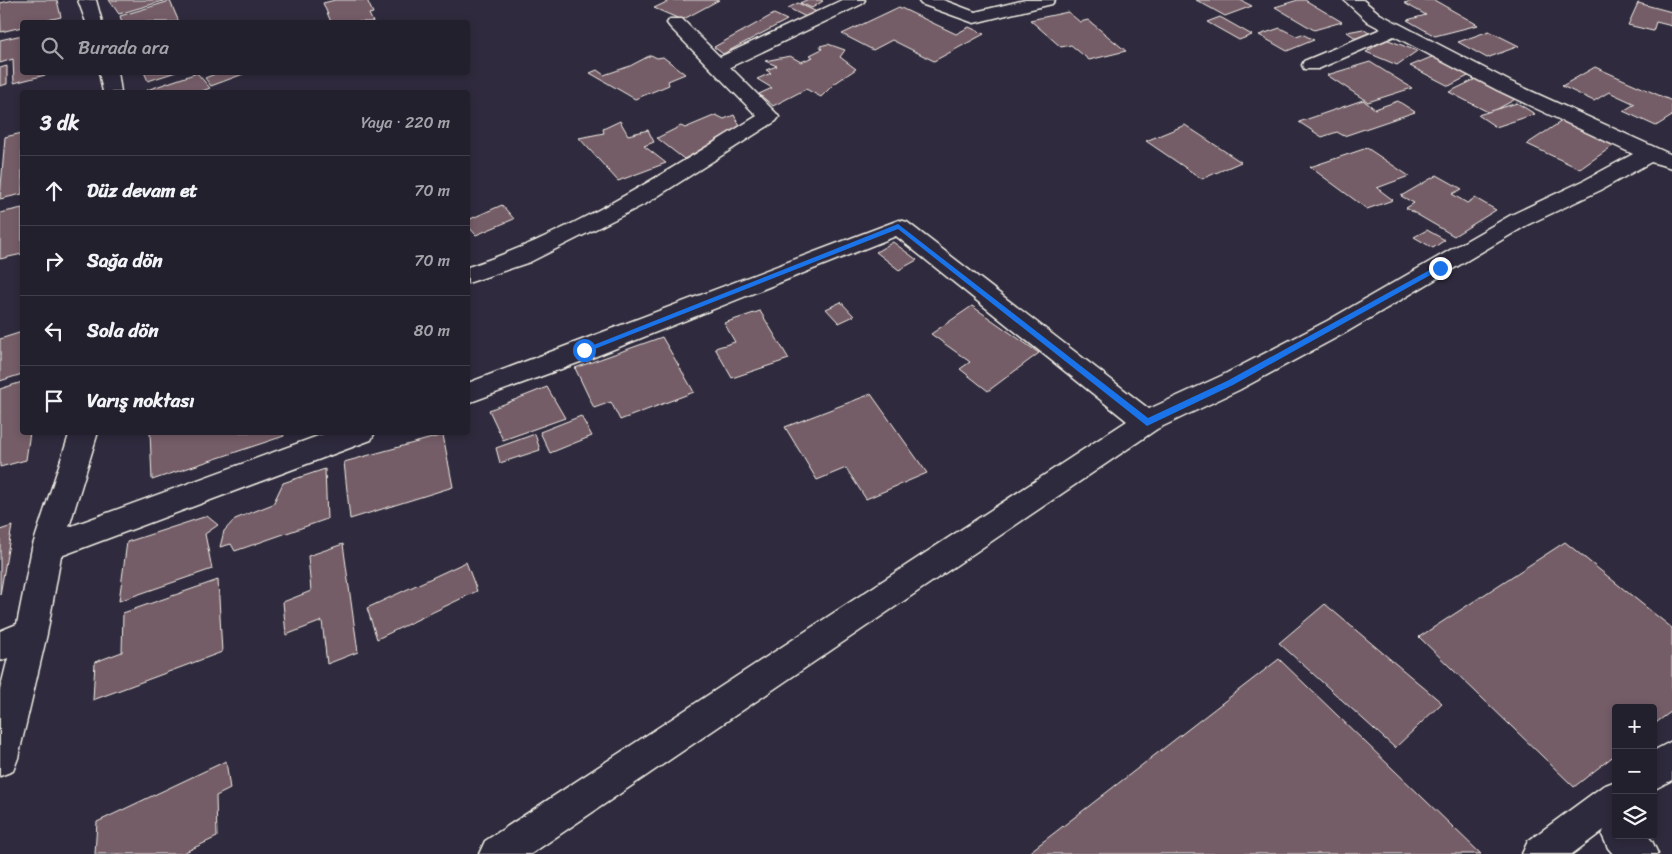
<!DOCTYPE html>
<html lang="tr">
<meta charset="utf-8">
<style>
body{margin:0;font-family:Sriracha,sans-serif;background:#2f2d3a;color:#f1f3f6}
.controls{position:absolute;right:15px;bottom:15px;display:grid;overflow:hidden;border-radius:5px;box-shadow:0 2px 8px #0003}
.controls button{width:45px;height:45px;display:grid;place-items:center;padding:0;border:0;border-bottom:1px solid #403e4a;background:#23202e;color:#f1f3f6;font:25px sans-serif}
.stop{position:absolute;width:15px;height:15px;margin:-11px;border:4px solid #1a73e8;border-radius:50%;background:#fff}
.stop.end{background:#1a73e8;border-color:#fff;box-shadow:0 1px 5px #0008}
.list{margin:0;padding:0;list-style:none}
h2{display:flex;justify-content:space-between;align-items:center;height:65px;margin:0;padding:0 20px;font-size:21px}
h2 small{font-size:16px;font-weight:400;color:#a3a3aa}
.list li{display:grid;grid-template-columns:32px 1fr auto;gap:15px;align-items:center;box-sizing:border-box;height:70px;padding:0 20px;border-top:1px solid #403e4a}
.list b{display:block;font-size:19px;white-space:nowrap}
.list em{font-size:16px;font-style:normal;color:#a3a3aa}
.icon{flex:none;width:28px;height:28px;fill:none;stroke:currentColor;stroke-width:2;stroke-linecap:round;stroke-linejoin:round}
.map{position:relative;flex:none;width:1672px;height:854px;overflow:hidden}
.search{position:absolute;background:#23202e;box-shadow:0 2px 8px #0003;left:20px;top:20px;width:450px;height:55px;display:flex;align-items:center;gap:12px;box-sizing:border-box;padding:0 18px;border-radius:5px;color:#a3a3aa;font-size:19px}
.panel{position:absolute;background:#23202e;box-shadow:0 2px 8px #0003;left:20px;top:90px;width:450px;height:345px;border-radius:5px}
.map>svg:first-child{display:block}
.building{fill:#755d68;stroke:#f4f1e8}
.lines{fill:none;stroke-linecap:round;stroke-linejoin:round}
.minor-casing{stroke:#f4f1e8;stroke-width:3}
.minor{fill:#2f2a3d;fill-rule:evenodd}
.route{fill:#1a73e8}
</style>
<div class="map">
<svg width="1672" height="854" viewBox="0 0 1672 854">
<rect width="100%" height="100%" fill="#2f2a3d"/>
<filter id="ink" filterUnits="userSpaceOnUse"><feTurbulence type="fractalNoise" baseFrequency=".02" numOctaves="2"/><feDisplacementMap in="SourceGraphic" scale="10" xChannelSelector="R" yChannelSelector="G"/><feConvolveMatrix kernelMatrix="1 2 1 2 8 2 1 2 1" color-interpolation-filters="sRGB"/></filter>
<g filter="url(#ink)">
<g class="building">
<path d="M14,0H57L61,17L39,22H22V27L1,32L0,3Z"/>
<path d="M109,0H166L119,14Z"/>
<path d="M335,0H367L373,13L369,14L373,22H331L323,3Z"/>
<path d="M671,0H719L682,20L654,8Z"/>
<path d="M806,0H820L823,1L812,8L800,3Z"/>
<path d="M1196,0H1240L1252,6L1225,16Z"/>
<path d="M1298,0H1305L1342,22L1314,30L1275,7Z"/>
<path d="M1415,0H1434L1478,25L1435,36L1407,20L1426,15L1404,3Z"/>
<path d="M170,1L179,22H122L120,16Z"/>
<path d="M798,3L819,13L808,18L788,8Z"/>
<path d="M1638,3L1672,12V26L1656,22L1653,31L1628,25Z"/>
<path d="M899,7L956,34L969,27L984,34L934,61L892,40L873,50L842,34Z"/>
<path d="M1068,12L1080,22L1088,20L1126,51L1089,60L1071,45L1061,47L1030,20Z"/>
<path d="M774,14L787,20L723,54L714,47Z"/>
<path d="M1220,17L1252,35L1239,40L1207,22Z"/>
<path d="M1280,28L1296,36L1302,34L1314,40L1287,51L1259,35Z"/>
<path d="M1363,29L1372,35L1357,39L1347,32Z"/>
<path d="M1489,31L1519,46L1487,58L1458,42Z"/>
<path d="M22,35V72H57L14,83L13,59L0,63V40Z"/>
<path d="M1386,39L1417,51L1397,65L1366,52Z"/>
<path d="M828,44L845,50L840,57L856,69L834,84L821,97L806,89L773,106L759,94L772,88L757,79L771,73L766,70L777,66L765,61L790,56L801,62L813,57L810,55L822,49L820,46Z"/>
<path d="M651,55L657,58L663,57L685,74L668,81L669,85L635,99L590,73L597,70L604,75L630,66Z"/>
<path d="M1434,56L1472,74L1449,86L1410,66Z"/>
<path d="M1370,62L1412,88L1368,102L1327,75Z"/>
<path d="M7,66V84L0,86V68Z"/>
<path d="M1595,67L1672,101V116L1656,126L1623,111L1635,104L1609,92L1594,101L1562,86Z"/>
<path d="M144,72H176L148,81Z"/>
<path d="M220,72H245L246,73L211,86L205,78Z"/>
<path d="M197,73L210,88L200,92H149L147,90Z"/>
<path d="M1482,76L1523,95L1490,113L1449,92Z"/>
<path d="M1363,100L1375,109L1398,101L1415,112L1344,136L1337,132L1322,137L1299,122Z"/>
<path d="M1517,103L1535,114L1496,127L1478,115Z"/>
<path d="M716,115L724,119L734,115L742,130L684,159L657,138L681,126L685,128Z"/>
<path d="M1565,119L1617,143L1580,169L1527,144Z"/>
<path d="M620,121L628,135L648,130L654,142L644,146L666,163L618,181L579,138L604,133L603,129Z"/>
<path d="M1185,125L1241,162L1202,179L1146,141Z"/>
<path d="M22,133V194L0,199L5,137Z"/>
<path d="M1367,148L1409,176L1377,188L1393,200L1367,209L1310,167Z"/>
<path d="M1437,175L1462,189L1452,194L1467,203L1475,198L1496,210L1454,236L1406,208L1414,203L1401,196Z"/>
<path d="M502,205L514,219L476,235L468,226V220Z"/>
<path d="M22,208V254L0,259V213Z"/>
<path d="M1427,230L1445,240L1433,248L1414,237Z"/>
<path d="M893,242L917,260L899,270L876,252Z"/>
<path d="M841,302L854,316L839,323L826,309Z"/>
<path d="M972,306L1039,353L988,391L960,369L970,362L931,334Z"/>
<path d="M760,311L789,359L732,378L715,348L735,342L724,323Z"/>
<path d="M22,332V374L0,381V339Z"/>
<path d="M662,337L694,392L620,420L611,402L594,408L575,368Z"/>
<path d="M22,382V432H30L26,460L0,467V389Z"/>
<path d="M547,387L565,418L503,440L489,410Z"/>
<path d="M871,394L927,473L866,499L846,468L817,480L785,427Z"/>
<path d="M581,416L592,436L550,453L540,432Z"/>
<path d="M150,432H283L284,436L152,480Z"/>
<path d="M535,434L540,450L500,463L496,448Z"/>
<path d="M443,435L453,487L350,519L344,462Z"/>
<path d="M325,469L327,519L235,551L231,544L220,547L224,531L235,519L273,504L283,483Z"/>
<path d="M207,516L218,525L205,534L212,569L119,601L127,542Z"/>
<path d="M12,526L0,595V530Z"/>
<path d="M1565,542L1672,628V711L1653,725V708H1616V754L1574,787L1419,637Z"/>
<path d="M343,544L358,652L327,664L322,621L286,635L283,602L311,591L308,556Z"/>
<path d="M466,562L477,591L377,639L367,608Z"/>
<path d="M218,580L222,652L93,700L95,662L122,652L123,613Z"/>
<path d="M1325,604L1442,703L1395,748L1279,643Z"/>
<path d="M1279,659L1481,854H1027Z"/>
<path d="M226,761L230,789L216,796L217,837L181,854H95L97,822Z"/>
</g>
<g class="lines">
<defs>
<g id="minor">
<path d="M78,0H96L102,22H86Z"/>
<path d="M842,0H865L862,4L730,67L776,113L779,117L776,121L647,203L530,262L468,283V267C572,233 664,173 757,116L670,27L667,23L670,19H682L720,57Z"/>
<path d="M918,0H943L975,12L1025,0H1055L1052,4L974,23L921,4Z"/>
<path d="M1344,0H1363L1380,14L1511,82L1672,155V168L1651,162L1601,190L1527,225L1345,333L1239,390L1157,429L531,854H479L485,841L1127,421L896,236L594,357L468,403V383L899,220L907,222L1149,409L1221,376L1327,321L1511,215L1585,180L1633,154L1497,90L1394,36L1318,69H1304L1302,65L1304,61L1381,29L1368,22Z"/>
<path d="M99,72H118L121,92H103Z"/>
<path d="M70,432H98L69,527L329,432H375L371,440L61,556L47,634L18,758L13,771L0,776V690L8,658L0,661V631L17,624L32,548Z"/>
<path d="M1672,741V780L1653,790V751Z"/>
<path d="M1616,781V835H1647L1652,841L1658,854H1613L1608,848L1602,835L1604,830L1572,854H1522L1528,841L1603,786Z"/>
</g>
</defs>
<use href="#minor" class="minor-casing"/>
<use href="#minor" class="minor"/>
</g>
</g>
<path class="route" d="M898,224L1148,418L1227,381L1437,266L1443,268L1233,385L1147,426L898,229L587,352L581,350Z"/>
</svg>
<div class="controls">
<button>+</button>
<button>−</button>
<button><svg class="icon" aria-label="layers" viewBox="0 0 24 24"><path d="M12 4l9 5-9 5-9-5zM3 14l9 5 9-5"/></svg></button>
</div>
<div class="stop" style="left:584px;top:350px"></div>
<div class="stop end" style="left:1440px;top:268px"></div>
<div class="search"><svg class="icon" aria-label="search" viewBox="0 0 24 24"><circle cx="10" cy="10" r="6"/><path d="M15 15l6 6"/></svg>Burada ara</div>
<section class="panel">
<h2>3 dk<small>Yaya · 220 m</small></h2>
<ul class="list">
<li><svg class="icon" aria-label="ahead" viewBox="0 0 24 24"><path d="M12 20V5M6 11l6-6 6 6"/></svg><div><b>Düz devam et</b></div><em>70 m</em></li>
<li><svg class="icon" aria-label="right" viewBox="0 0 24 24"><path d="M7 20v-9h11M14 6l5 5-5 5"/></svg><div><b>Sağa dön</b></div><em>70 m</em></li>
<li><svg class="icon" aria-label="left" viewBox="0 0 24 24"><path d="M17 20v-9H6M10 6l-5 5 5 5"/></svg><div><b>Sola dön</b></div><em>80 m</em></li>
<li><svg class="icon" aria-label="arrive" viewBox="0 0 24 24"><path d="M6 21V4h12l-3 4 3 4H6"/></svg><div><b>Varış noktası</b></div></li>
</ul>
</section>
</div>
